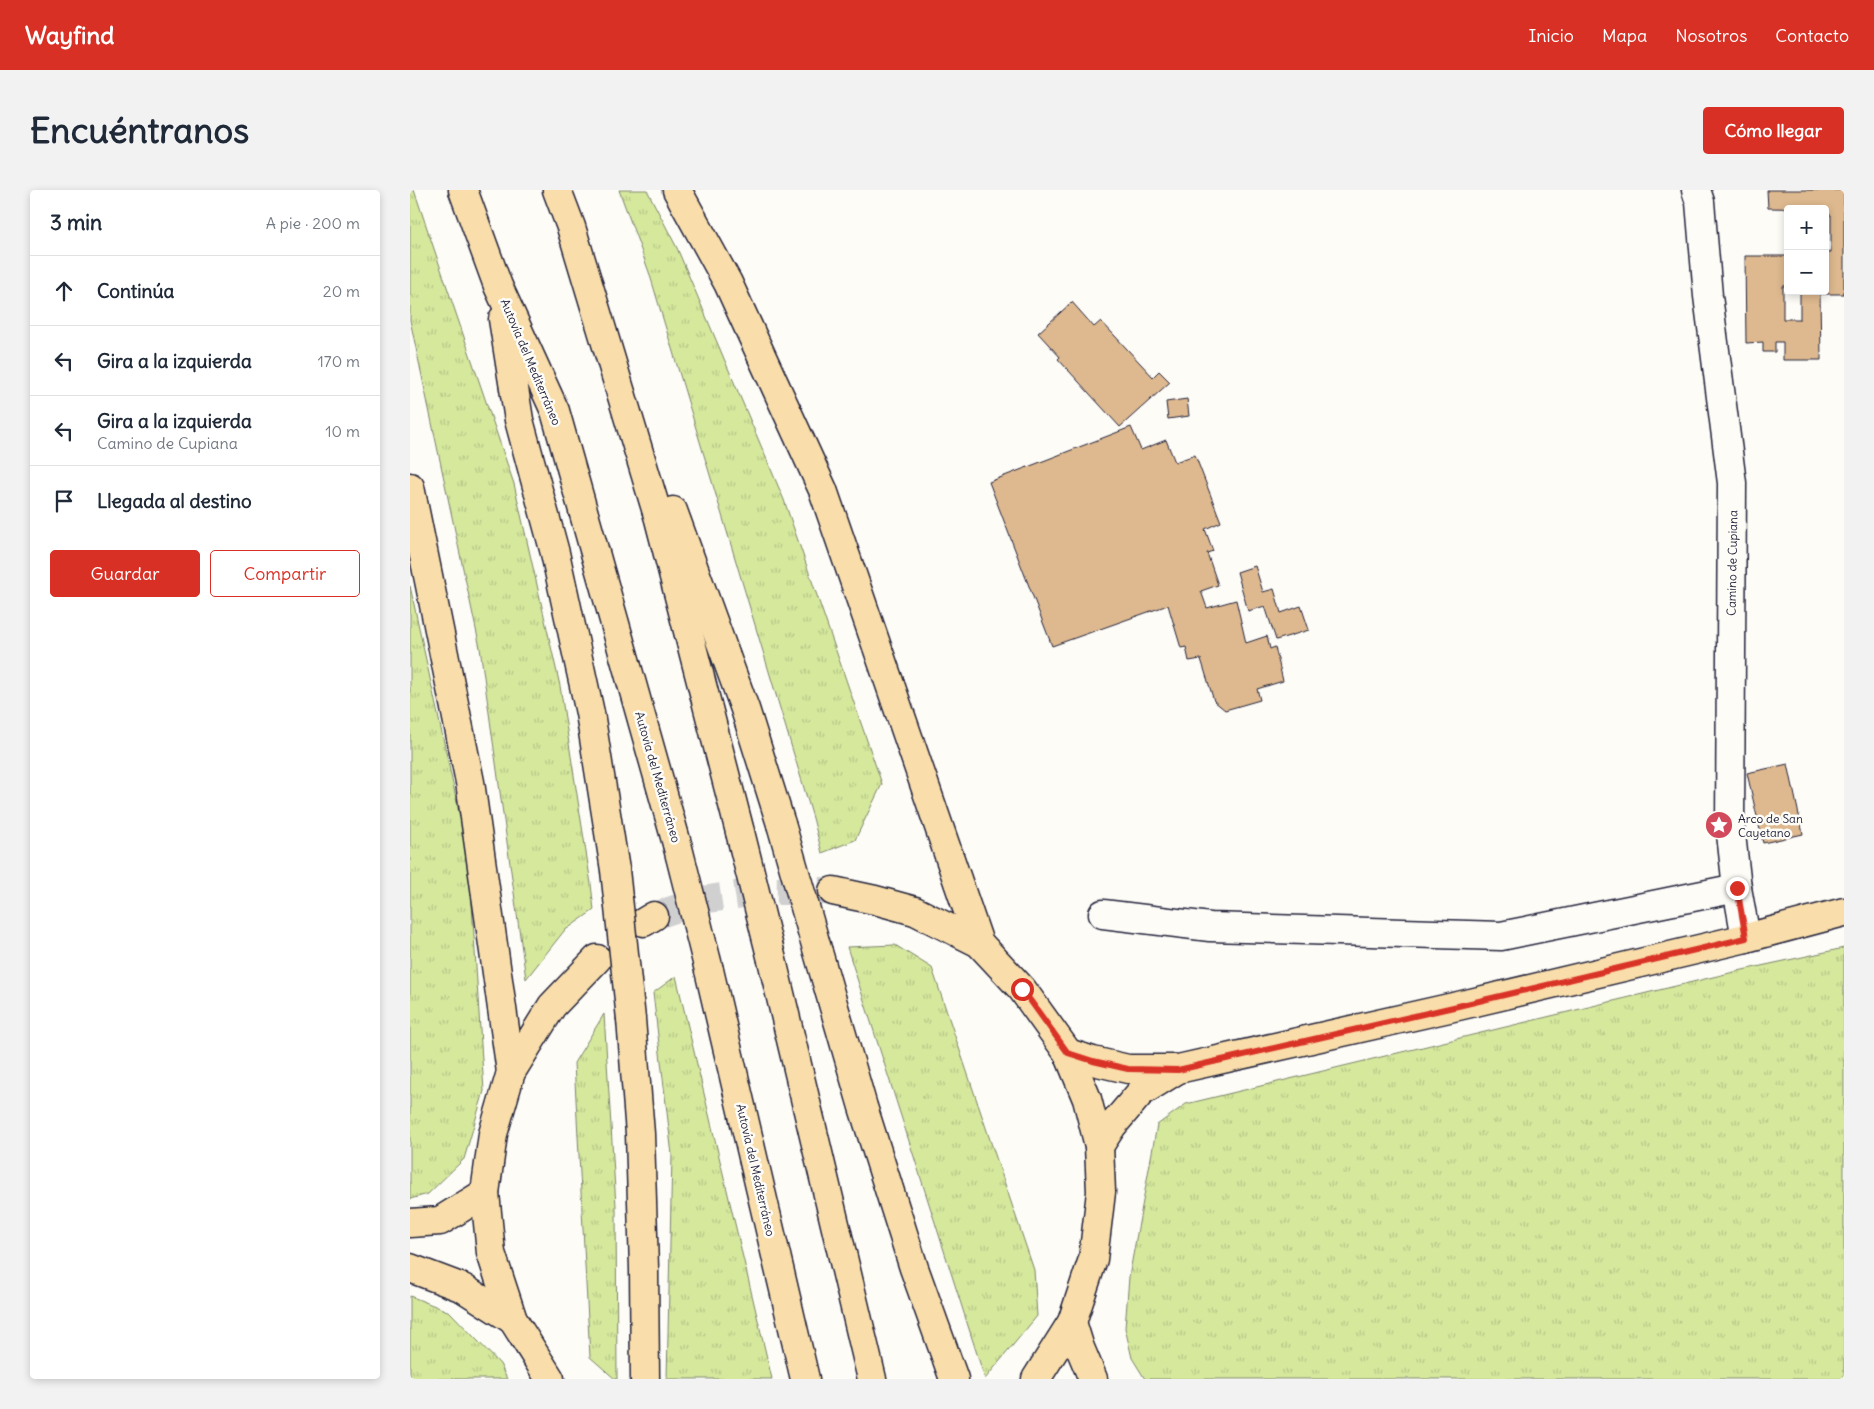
<!DOCTYPE html>
<html lang="es">
<meta charset="utf-8">
<style>
body{margin:0;font-family:Delius,sans-serif;background:#f2f2f3;color:#1f2937}
.controls{position:absolute;right:15px;top:15px;display:grid;overflow:hidden;border-radius:5px;box-shadow:0 2px 8px #0003}
.controls button{width:45px;height:45px;display:grid;place-items:center;padding:0;border:0;border-bottom:1px solid #e0e1e3;background:#fff;color:#1f2937;font:25px sans-serif}
.stop{position:absolute;width:15px;height:15px;margin:-11px;border:4px solid #d93025;border-radius:50%;background:#fff}
.stop.end{background:#d93025;border-color:#fff;box-shadow:0 1px 5px #0008}
.list{margin:0;padding:0;list-style:none}
h2{display:flex;justify-content:space-between;align-items:center;height:65px;margin:0;padding:0 20px;font-size:21px}
h2 small{font-size:16px;font-weight:400;color:#747a83}
.list li{display:grid;grid-template-columns:32px 1fr auto;gap:15px;align-items:center;box-sizing:border-box;height:70px;padding:0 20px;border-top:1px solid #e0e1e3}
.list b{display:block;font-size:19px;white-space:nowrap}
.list p{margin:0;font-size:16px;white-space:nowrap;color:#747a83}
.list em{font-size:16px;font-style:normal;color:#747a83}
.actions{display:flex;gap:10px;padding:15px 20px}
.actions a{flex:1;padding:11px 0;border:1px solid #d93025;border-radius:5px;text-align:center;font-size:18px;color:#d93025}
.actions .main{background:#d93025;color:#fff}
.icon{flex:none;width:28px;height:28px;fill:none;stroke:currentColor;stroke-width:2;stroke-linecap:round;stroke-linejoin:round}
.map{position:relative;flex:none;width:1434px;height:1189px;overflow:hidden;border-radius:5px}
header{display:flex;align-items:center;gap:30px;box-sizing:border-box;height:70px;padding:0 25px;background:#d93025;color:#fff}
header strong{font-size:24px}
nav{display:flex;gap:28px;margin-inline-start:auto;font-size:18px}
.intro{display:flex;align-items:center;justify-content:space-between;box-sizing:border-box;height:120px;padding:0 30px}
h1{margin:0;font-size:35px}
.button{padding:12px 22px;border-radius:5px;background:#d93025;color:#fff;font-size:18px;font-weight:700}
main{display:flex;gap:30px;padding:0 30px}
aside{flex:1;background:#fff;border-radius:5px;box-shadow:0 2px 8px #0003}
.map>svg:first-child{display:block}
.grass{fill:url(#grass-tufts);stroke:#7c856c}
.building{fill:#deb98f;stroke:#22223b}
.lines{fill:none;stroke-linecap:round;stroke-linejoin:round}
.major-tunnel{stroke:#d1d0d1;stroke-width:28;stroke-dasharray:28 14;stroke-linecap:butt}
.minor-casing{stroke:#22223b;stroke-width:31}
.major-casing{stroke:#22223b;stroke-width:31}
.highway-casing{stroke:#22223b;stroke-width:31}
.minor{stroke:#fdfcf7;stroke-width:28}
.major{stroke:#f9deab;stroke-width:28}
.highway{stroke:#f9deab;stroke-width:28}
.highway-bridge-casing{stroke:#22223b;stroke-width:31;stroke-linecap:butt}
.highway-bridge{stroke:#f9deab;stroke-width:28}
.route{stroke:#d93025;stroke-width:6}
.labels{text-anchor:middle;dominant-baseline:central;stroke-width:5;stroke-linejoin:round;paint-order:stroke}
.street-label{font-size:12px;fill:#22223b;stroke:#fdfcf7}
.poi-label{font-size:12px;fill:#22223b;stroke:#fdfcf7;text-anchor:start}
</style>
<header>
<strong>Wayfind</strong>
<nav><a>Inicio</a><a>Mapa</a><a>Nosotros</a><a>Contacto</a></nav>
</header>
<div class="intro"><h1>Encuéntranos</h1><a class="button">Cómo llegar</a></div>
<main>
<aside>
<h2>3 min<small>A pie · 200 m</small></h2>
<ul class="list">
<li><svg class="icon" aria-label="ahead" viewBox="0 0 24 24"><path d="M12 20V5M6 11l6-6 6 6"/></svg><div><b>Continúa</b></div><em>20 m</em></li>
<li><svg class="icon" aria-label="left" viewBox="0 0 24 24"><path d="M17 20v-9H6M10 6l-5 5 5 5"/></svg><div><b>Gira a la izquierda</b></div><em>170 m</em></li>
<li><svg class="icon" aria-label="left" viewBox="0 0 24 24"><path d="M17 20v-9H6M10 6l-5 5 5 5"/></svg><div><b>Gira a la izquierda</b><p>Camino de Cupiana</p></div><em>10 m</em></li>
<li><svg class="icon" aria-label="arrive" viewBox="0 0 24 24"><path d="M6 21V4h12l-3 4 3 4H6"/></svg><div><b>Llegada al destino</b></div></li>
</ul>
<div class="actions"><a class="main">Guardar</a><a>Compartir</a></div>
</aside>
<div class="map">
<svg width="1434" height="1189" viewBox="0 0 1434 1189">
<defs>
<pattern id="grass-tufts" width="24" height="20" patternUnits="userSpaceOnUse" patternTransform="scale(1.25)"><rect width="24" height="20" fill="#d5e89c"/><path d="M3 7l-1-3M5 7V3M7 7l1-3M15 17l-1-3M17 17v-4M19 17l1-3" fill="none" stroke="#b7c787"/></pattern>
</defs>
<rect width="100%" height="100%" fill="#fdfcf7"/>
<filter id="ink" filterUnits="userSpaceOnUse"><feTurbulence type="fractalNoise" baseFrequency=".02" numOctaves="2"/><feDisplacementMap in="SourceGraphic" scale="10" xChannelSelector="R" yChannelSelector="G"/><feConvolveMatrix kernelMatrix="1 2 1 2 8 2 1 2 1" color-interpolation-filters="sRGB"/></filter>
<g filter="url(#ink)">
<g class="grass">
<path d="M0,0H4L104,294L150,496L181,694L184,720L154,741L116,789L70,458L0,130Z"/>
<path d="M209,0H237L267,58L374,310L472,594L445,650L412,663L403,628L239,82Z"/>
<path d="M0,396L59,668L74,901L54,969L18,1004L0,1009Z"/>
<path d="M485,755L522,778L624,1080L627,1126L575,1189L437,757Z"/>
<path d="M1434,758V1189H735L722,1168L715,1138L719,1087L747,935L776,914L1328,781Z"/>
<path d="M266,786L362,1189H257L262,965L243,803Z"/>
<path d="M194,824L206,1016L207,1189H205L180,1167L164,873Z"/>
<path d="M0,1106L40,1122L90,1174L97,1189H0Z"/>
</g>
<g class="building">
<path d="M1357,0H1434V104H1410L1411,170H1373V152H1365V162H1353V152L1336,153L1335,66H1378V96H1373V129H1390V101H1415V62H1421V25H1415V19L1358,18Z"/>
<path d="M662,112L684,137L691,131L743,187L749,181L760,192L710,237L648,169L650,167L628,143Z"/>
<path d="M777,209L779,226L758,229L756,212Z"/>
<path d="M721,237L731,260L756,250L765,272L785,265L811,332L795,339L803,361L797,363L808,395L791,401L797,418L826,410L836,453L857,446L860,459L865,457L873,491L847,499L850,510L815,520L804,511L791,469L779,471L776,457L771,458L758,415L642,456L579,292Z"/>
<path d="M845,376L853,402L864,399L871,423L891,416L899,440L866,450L855,416L838,421L827,382Z"/>
<path d="M1378,574L1393,644L1353,653L1337,583Z"/>
</g>
<g class="lines">
<path class="major-tunnel" d="M244,726L292,710L353,701H423"/>
<defs>
<g id="minor">
<path d="M1286,0L1290,12L1298,106L1322,293L1320,635L1327,698L1336,748"/>
<path d="M693,724L800,737L1091,746L1327,698"/>
</g>
<g id="major">
<path d="M423,701L465,710L505,721L569,753L612,799L658,863L677,909L689,956L691,1002L683,1069L662,1132L626,1189"/>
<path d="M234,732L244,726"/>
<path d="M658,863L683,871L718,879H768L1048,816L1336,748L1434,722"/>
<path d="M689,956L702,936L731,902L768,879"/>
<path d="M0,1033L30,1031L75,1003"/>
<path d="M0,1078L53,1098L103,1130"/>
<path d="M140,1189L103,1130L81,1063L75,1003L83,944L101,882L142,816L187,769"/>
</g>
<g id="highway">
<path d="M53,0L88,96L145,221L267,654"/>
<path d="M147,0L161,37L249,329L330,642"/>
<path d="M267,0L318,93L413,300L569,753"/>
<path d="M93,129L109,230L145,363L180,523L205,680"/>
<path d="M0,297L60,592L101,882"/>
<path d="M263,321L335,519L371,634"/>
<path d="M408,762L453,917L504,1078L544,1189"/>
<path d="M362,770L462,1189"/>
<path d="M299,780L395,1189"/>
<path d="M221,829L230,944L234,1079L235,1189"/>
<path d="M662,1132L670,1158L683,1189"/>
</g>
</defs>
<use href="#minor" class="minor-casing"/>
<use href="#major" class="major-casing"/>
<use href="#highway" class="highway-casing"/>
<use href="#minor" class="minor"/>
<use href="#major" class="major"/>
<use href="#highway" class="highway"/>
<defs>
<g id="highway-bridge">
<path d="M371,634L408,762"/>
<path d="M330,642L362,770"/>
<path d="M267,654L299,780"/>
<path d="M205,680L221,829"/>
</g>
</defs>
<use href="#highway-bridge" class="highway-bridge-casing"/>
<use href="#highway-bridge" class="highway-bridge"/>
</g>
</g>
<g class="lines" filter="url(#ink)">
<path class="route" d="M612,799L658,863L683,871L718,879L768,880L1048,816L1336,748L1327,698"/>
</g>
<defs>
<symbol id="sight-disc" viewBox="-11 -11 22 22"><circle r="9.5" fill="#d1495b" stroke="#fdfcf7"/><path d="M0-6L1.8-2.2L6-1.7L2.9 1.2L3.7 5.4L0 3.3L-3.7 5.4L-2.9 1.2L-6-1.7L-1.8-2.2Z" fill="#fff"/></symbol>
</defs>
<g fill-rule="evenodd">
<use href="#sight-disc" x="1293" y="619" width="32" height="32"/>
</g>
<g class="labels">
<g class="street-label">
<text transform="translate(121 172) rotate(67)">Autovía del Mediterráneo</text>
<text transform="translate(1322 373) rotate(-89)">Camino de Cupiana</text>
<text transform="translate(248 587) rotate(74)">Autovía del Mediterráneo</text>
<text transform="translate(346 980) rotate(77)">Autovía del Mediterráneo</text>
</g>
<g class="poi-label">
<text x="1328" y="628">Arco de San<tspan x="1328" dy="14">Cayetano</tspan></text>
</g>
</g>
</svg>
<div class="controls">
<button>+</button>
<button>−</button>
</div>
<div class="stop" style="left:612px;top:799px"></div>
<div class="stop end" style="left:1327px;top:698px"></div>
</div>
</main>
